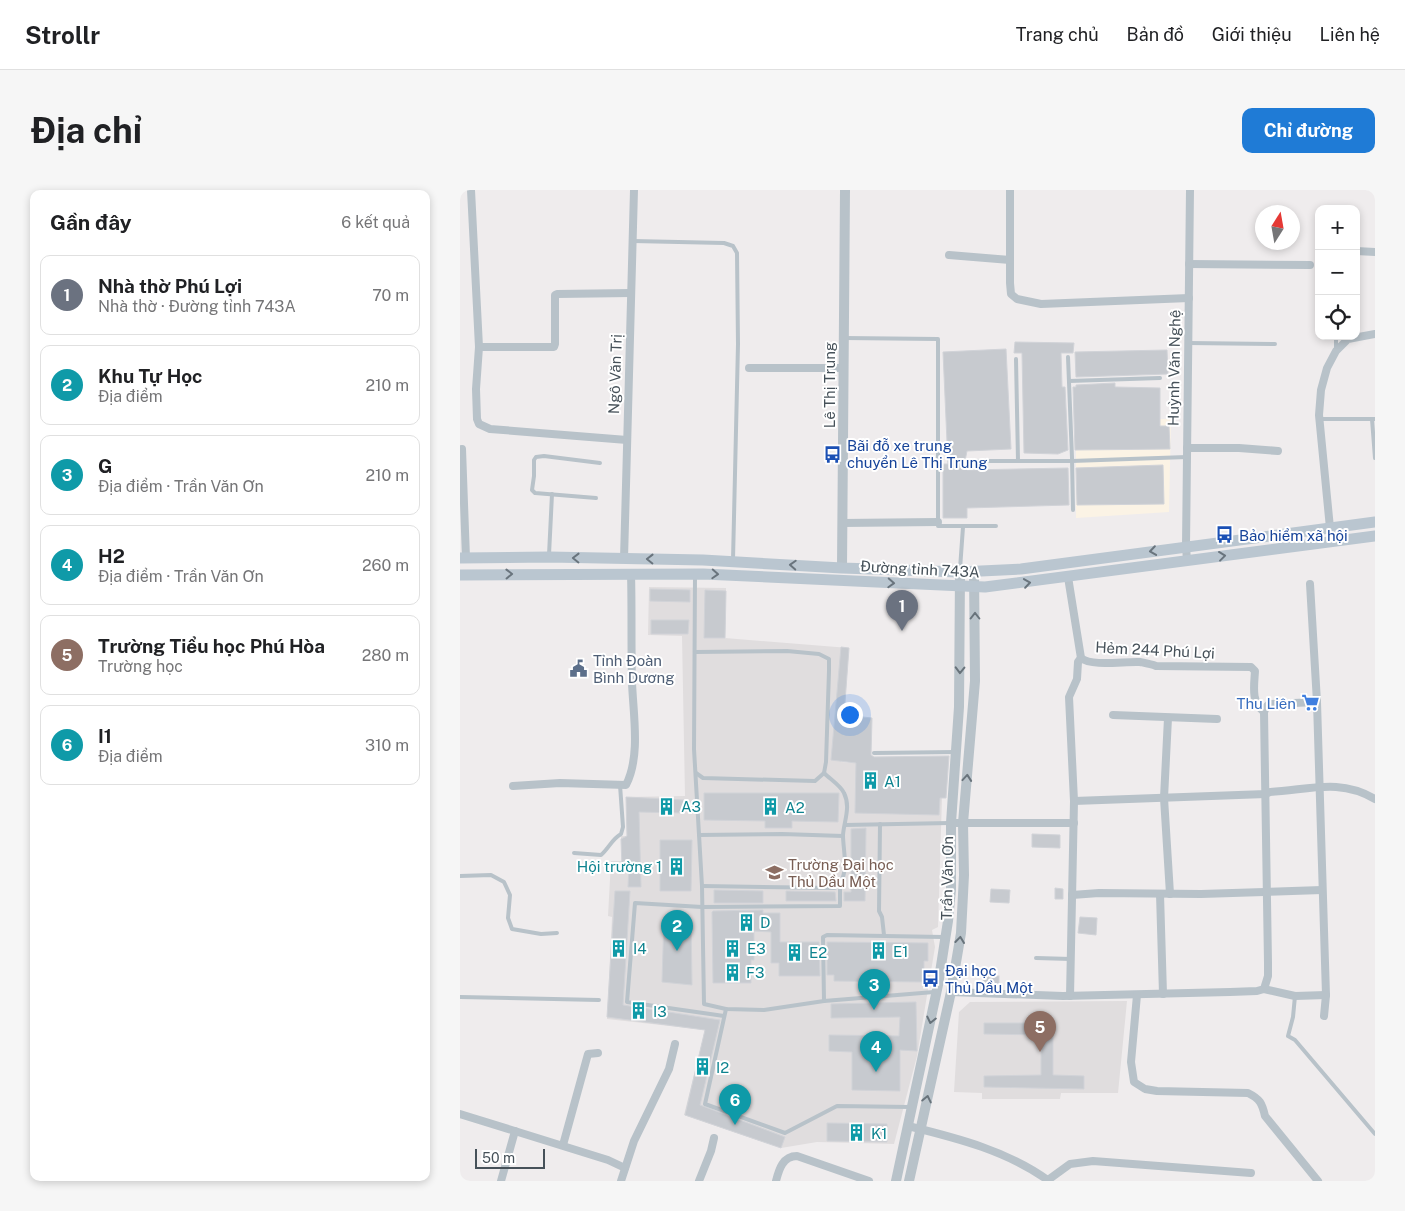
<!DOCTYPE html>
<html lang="vi">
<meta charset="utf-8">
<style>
body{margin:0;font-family:"Public Sans",sans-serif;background:#f6f6f6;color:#202124}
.controls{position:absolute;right:15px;top:15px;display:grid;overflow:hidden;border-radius:10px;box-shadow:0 2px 8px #0003}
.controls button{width:45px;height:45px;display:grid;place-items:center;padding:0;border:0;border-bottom:1px solid #e0e0e0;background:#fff;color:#202124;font:25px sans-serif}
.compass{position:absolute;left:795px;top:15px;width:45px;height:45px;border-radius:50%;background:#fff;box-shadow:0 2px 8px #0003;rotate:11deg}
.scale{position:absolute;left:15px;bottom:12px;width:70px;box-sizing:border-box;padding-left:5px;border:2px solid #465159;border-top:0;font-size:14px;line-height:18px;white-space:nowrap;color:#465159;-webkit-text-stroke:4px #fff;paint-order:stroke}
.you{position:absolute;left:389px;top:524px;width:18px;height:18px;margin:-12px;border:4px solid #fff;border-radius:50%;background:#1a73e8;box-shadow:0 0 0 8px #1a73e833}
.badge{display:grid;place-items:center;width:32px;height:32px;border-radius:50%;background:#1f7bd6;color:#fff;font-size:16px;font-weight:700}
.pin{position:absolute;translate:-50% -41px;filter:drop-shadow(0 1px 2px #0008)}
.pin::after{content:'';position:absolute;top:26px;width:18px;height:15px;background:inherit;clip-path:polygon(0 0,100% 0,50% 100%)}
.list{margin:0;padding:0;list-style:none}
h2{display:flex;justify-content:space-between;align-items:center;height:65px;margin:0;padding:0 20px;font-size:21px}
h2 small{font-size:16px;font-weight:400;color:#757577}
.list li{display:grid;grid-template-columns:32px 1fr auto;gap:15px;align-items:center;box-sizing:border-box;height:80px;margin:0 10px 10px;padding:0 10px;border:1px solid #e0e0e0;border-radius:10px}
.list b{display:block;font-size:19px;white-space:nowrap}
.list p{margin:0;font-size:16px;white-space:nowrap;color:#757577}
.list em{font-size:16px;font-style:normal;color:#757577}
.icon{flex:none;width:28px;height:28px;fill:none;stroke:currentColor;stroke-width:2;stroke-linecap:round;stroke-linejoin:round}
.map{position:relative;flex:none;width:915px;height:991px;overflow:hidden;border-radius:10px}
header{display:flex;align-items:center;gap:30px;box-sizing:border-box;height:70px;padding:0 25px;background:#fff;border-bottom:1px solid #e0e0e0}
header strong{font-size:24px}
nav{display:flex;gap:28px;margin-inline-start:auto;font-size:18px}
.intro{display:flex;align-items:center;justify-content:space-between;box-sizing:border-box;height:120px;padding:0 30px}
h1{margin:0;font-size:35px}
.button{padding:12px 22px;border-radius:10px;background:#1f7bd6;color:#fff;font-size:18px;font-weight:700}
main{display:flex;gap:30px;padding:0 30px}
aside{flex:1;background:#fff;border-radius:10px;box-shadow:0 2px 8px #0003}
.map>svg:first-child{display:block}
.commercial{fill:#fbf3e5}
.education{fill:#e0ddde}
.building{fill:#c7cacf;stroke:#d1d3d8}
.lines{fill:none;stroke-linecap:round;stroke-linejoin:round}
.service{stroke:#b8c2c9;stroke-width:4}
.minor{stroke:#b8c2c9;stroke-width:8}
.tertiary{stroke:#b8c2c9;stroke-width:10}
.secondary{stroke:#bac6d0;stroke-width:11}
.oneway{stroke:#69747d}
.oneway2{stroke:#68737b}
.labels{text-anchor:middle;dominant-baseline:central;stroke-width:4;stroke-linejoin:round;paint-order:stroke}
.street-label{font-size:15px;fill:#465159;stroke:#fff}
.transit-label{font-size:15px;fill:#164399;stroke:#fff;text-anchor:start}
.service-label{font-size:15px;fill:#4e5e75;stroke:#fff;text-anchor:start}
.shop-label{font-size:15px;fill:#366cbe;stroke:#fff;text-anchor:end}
.culture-label{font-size:15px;fill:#0d838f;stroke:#fff;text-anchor:start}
.education-label{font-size:15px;fill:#785e54;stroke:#fff;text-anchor:start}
</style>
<header>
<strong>Strollr</strong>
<nav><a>Trang chủ</a><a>Bản đồ</a><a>Giới thiệu</a><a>Liên hệ</a></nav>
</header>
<div class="intro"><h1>Địa chỉ</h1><a class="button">Chỉ đường</a></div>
<main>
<aside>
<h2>Gần đây<small>6 kết quả</small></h2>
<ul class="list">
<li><span class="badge" style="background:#6b7280">1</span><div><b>Nhà thờ Phú Lợi</b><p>Nhà thờ · Đường tỉnh 743A</p></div><em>70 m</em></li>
<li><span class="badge" style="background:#0f9aa8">2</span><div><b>Khu Tự Học</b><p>Địa điểm</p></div><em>210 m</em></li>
<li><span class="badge" style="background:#0f9aa8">3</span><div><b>G</b><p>Địa điểm · Trần Văn Ơn</p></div><em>210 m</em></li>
<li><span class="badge" style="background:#0f9aa8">4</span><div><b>H2</b><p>Địa điểm · Trần Văn Ơn</p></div><em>260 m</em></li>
<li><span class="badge" style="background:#8d6e63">5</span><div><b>Trường Tiểu học Phú Hòa</b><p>Trường học</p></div><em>280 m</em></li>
<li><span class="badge" style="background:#0f9aa8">6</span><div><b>I1</b><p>Địa điểm</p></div><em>310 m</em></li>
</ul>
</aside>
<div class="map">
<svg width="915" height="991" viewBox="0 0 915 991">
<rect width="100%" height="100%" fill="#efeced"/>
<path class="commercial" d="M711,229L709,322L616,328V230Z"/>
<g class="education">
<path d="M189,397L266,398L265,448L389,458L381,572L425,575L482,608L478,737L472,740L475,757L457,866L434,954L357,952L321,958L224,925L245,840L147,829L152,727L148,726L151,671H162L161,646H167L166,607L225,606L222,446L188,445Z"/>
<path d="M667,811L658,903H601L600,909H522V903L494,902L499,822L510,812Z"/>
</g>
<g class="building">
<path d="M555,152L614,153L613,163H601L602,197H605L608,260L598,264L564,263L562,163H554Z"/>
<path d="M546,159L551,259L507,261L505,271L507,280L608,278L609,315L507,318V328H483V274H488L483,162Z"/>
<path d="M707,160L708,184L616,187L615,162Z"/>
<path d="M655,193V197L700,198V236H709L710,259L615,260L613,197H616V195Z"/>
<path d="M703,275L704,314L617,315L616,278Z"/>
<path d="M190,399L230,400V412L190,411Z"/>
<path d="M245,400L266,401L265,448H244Z"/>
<path d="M191,430H229L228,444H191Z"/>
<path d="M381,457L389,458L384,525L412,528L411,565L414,567L489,566L486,608H480L479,625L395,623L396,573L371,570Z"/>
<path d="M244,603H379L378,632L332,631V638H305V631L244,630Z"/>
<path d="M166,607L224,610V623L179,622L181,697H168L169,677H162L161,649L167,646Z"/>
<path d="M406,638L405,711H384V702H391V639Z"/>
<path d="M572,644L600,645V658L572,657Z"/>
<path d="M200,650H232L231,701H200Z"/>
<path d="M595,698L603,699V709H595Z"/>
<path d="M531,699L550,700L549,713L530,712Z"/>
<path d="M254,700L303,701V713H254Z"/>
<path d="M155,701H170L163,815L260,830L240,915L325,947L321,958L225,925L245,840L147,827Z"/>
<path d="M326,701L375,702L376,711H326Z"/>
<path d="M303,720V723H320V752H359L360,786H319V773H311V742L294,741V770H291V793H253L252,722L253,721Z"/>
<path d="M204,727L231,731L232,795L202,792Z"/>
<path d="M620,727L637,728L636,745L618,743Z"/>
<path d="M367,752L468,753V771H464V792L374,791V785H367Z"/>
<rect x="523" y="786" width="16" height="8"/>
<path d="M456,812L457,861L440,860V901L392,900V862L369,861V845L439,846L440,827L371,828V814Z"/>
<path d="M524,833H593V885L624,886V899L524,897V886L581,885V845L524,844Z"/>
<path d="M367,933L427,934V952L367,951Z"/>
</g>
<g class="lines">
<g class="service">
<path d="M173,51L264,53L273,56L277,63L278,154L273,370"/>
<path d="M384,148L478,149V336H536"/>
<path d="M728,153L815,154"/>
<path d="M876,159V146"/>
<path d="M608,167L612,268L613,320"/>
<path d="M556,169L558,271"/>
<path d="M609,191L700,188"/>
<path d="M860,229H915"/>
<path d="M912,229L915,268"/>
<path d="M509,271H612L727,267"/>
<path d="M136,308L75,303L72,300L74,286V270L76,267L84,266L140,273"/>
<path d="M89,365L92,304"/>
<path d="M500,379L503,337"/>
<path d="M235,386L234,559L242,696L244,814L266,819L304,820L364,811L474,802"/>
<path d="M235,462L327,461L359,464L369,469V481L366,572L364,583L355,591L243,588L236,583"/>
<path d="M414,563L496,562"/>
<path d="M420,634L419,721L422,727L424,745"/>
<path d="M385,635L490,633"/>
<path d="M239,645L322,644L383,646"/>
<path d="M114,663L141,665C149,658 152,649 161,644L163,637L160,595"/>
<path d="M0,686L31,685L44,692L50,705L48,728L52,739L81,744L97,743"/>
<path d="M242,696L375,698C391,685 383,663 383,645C384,631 391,617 384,603C381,596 370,589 364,583"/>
<path d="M576,768L611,769"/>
<path d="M835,806L833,827L828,846L835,850L915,944"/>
<path d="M0,807L139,810"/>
<path d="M364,811L363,747L367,745L483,747"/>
<path d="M266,819L245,914L325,943L377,916L450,917"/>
<path d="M264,826L167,812L175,713L242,717L380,716V694"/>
</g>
<g class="minor">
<path d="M11,0L19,157L16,199L17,229L19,234L30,239L167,250"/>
<path d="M550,0V93L551,104L557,109L581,114L729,108"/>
<path d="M896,61L915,62"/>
<path d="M489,65L550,70"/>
<path d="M729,74L850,75"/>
<path d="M19,157H94L95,154V105L97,104L171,103"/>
<path d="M289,178H384"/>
<path d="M727,258H779L818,261"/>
<path d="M2,259L6,368"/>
<path d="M382,333L478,332"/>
<path d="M870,338L859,225L861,200L867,178L876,161L888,149L915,144"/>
<path d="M164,369L174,0"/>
<path d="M727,371L726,356L730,0"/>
<path d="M608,387L621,468C632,477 665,471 680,472C685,473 691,474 696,476L791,477L795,481C794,497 791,512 804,522"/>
<path d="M850,394L857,512L866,805L864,826"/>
<path d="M653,525L757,529"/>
<path d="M708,528L704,608L710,704"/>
<path d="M53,596L100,593L166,595C181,566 173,523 172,492C171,455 172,419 171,383"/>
<path d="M614,611L806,604L810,602C849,600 879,588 915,609"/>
<path d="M491,633H614"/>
<path d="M700,704L703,804"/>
<path d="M612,705L639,703L741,704L862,700"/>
<path d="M804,799L835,806L866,805"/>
<path d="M491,802L603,806L770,802L797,801L804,799L808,786V773L804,522L806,517L809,514L857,512"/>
<path d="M677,805L671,872L674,892L685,899L697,901L788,903C800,909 802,913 805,926L858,991"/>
<path d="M610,806L614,611L609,507L617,489L618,472L621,468"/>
<path d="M0,924L148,970L165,978"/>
<path d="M448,936C497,948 548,961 589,991"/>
<path d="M103,955L128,864L138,863"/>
<path d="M588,990L610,974L633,971L791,983"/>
<path d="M41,991L55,941"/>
<path d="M161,991L174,951L209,879L215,854"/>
<path d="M239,991L251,961L254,948"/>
<path d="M316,991C319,979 323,966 337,966L409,991"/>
</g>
<g class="tertiary">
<path d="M382,378L385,0"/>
<path d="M436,991L478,795L488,731L491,699V633L499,517L500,382"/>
<path d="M449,991L491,802L501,743L504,685L503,633L515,491L514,381"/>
</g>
<g class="secondary">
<path d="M0,368L89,367L243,370L382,378L500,382L561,379L915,332"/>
<path d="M0,385L243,384L525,397L915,346"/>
</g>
</g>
<defs><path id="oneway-chevron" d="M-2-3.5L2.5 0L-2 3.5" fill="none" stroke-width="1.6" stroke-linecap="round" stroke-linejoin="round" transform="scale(1.25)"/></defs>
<g class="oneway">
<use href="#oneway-chevron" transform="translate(693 361) rotate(172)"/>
<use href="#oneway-chevron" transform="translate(762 366) rotate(-7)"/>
<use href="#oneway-chevron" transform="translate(116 368) rotate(-179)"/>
<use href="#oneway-chevron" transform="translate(190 369) rotate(-179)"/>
<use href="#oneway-chevron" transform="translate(333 375) rotate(-177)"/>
<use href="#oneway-chevron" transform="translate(49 384) rotate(-1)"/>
<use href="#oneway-chevron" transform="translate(255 384) rotate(3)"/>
<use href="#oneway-chevron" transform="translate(431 393) rotate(3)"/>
<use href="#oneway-chevron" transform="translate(567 393) rotate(-8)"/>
</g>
<g class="oneway2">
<use href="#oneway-chevron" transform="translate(515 426) rotate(-90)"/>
<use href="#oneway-chevron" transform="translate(500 480) rotate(91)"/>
<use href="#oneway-chevron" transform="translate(507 588) rotate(-85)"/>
<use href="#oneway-chevron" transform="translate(500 750) rotate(-83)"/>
<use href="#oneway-chevron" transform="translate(471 830) rotate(103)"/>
<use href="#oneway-chevron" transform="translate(467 909) rotate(-78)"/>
</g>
<defs>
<symbol id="bus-bare" viewBox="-9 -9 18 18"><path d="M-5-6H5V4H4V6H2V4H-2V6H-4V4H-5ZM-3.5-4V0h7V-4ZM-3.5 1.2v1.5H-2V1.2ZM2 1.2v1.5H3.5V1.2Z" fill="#1a4fb4" stroke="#fff" stroke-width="2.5" paint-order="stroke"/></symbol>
<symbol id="civic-bare" viewBox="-9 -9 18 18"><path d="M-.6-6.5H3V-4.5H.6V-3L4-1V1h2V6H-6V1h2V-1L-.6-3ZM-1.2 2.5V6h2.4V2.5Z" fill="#5c6f8a" stroke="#fff" stroke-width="2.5" paint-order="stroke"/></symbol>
<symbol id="supermarket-bare" viewBox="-9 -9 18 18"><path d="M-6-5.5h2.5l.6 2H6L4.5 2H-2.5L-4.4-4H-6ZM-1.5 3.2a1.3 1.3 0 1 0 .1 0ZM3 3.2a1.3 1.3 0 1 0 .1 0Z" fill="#3f7fe0" stroke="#fff" stroke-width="2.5" paint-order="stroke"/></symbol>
<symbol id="building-bare" viewBox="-9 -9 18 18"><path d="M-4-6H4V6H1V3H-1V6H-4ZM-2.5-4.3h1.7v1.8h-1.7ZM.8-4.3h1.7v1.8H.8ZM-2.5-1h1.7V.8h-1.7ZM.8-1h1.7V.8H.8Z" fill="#0f9aa8" stroke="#fff" stroke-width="2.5" paint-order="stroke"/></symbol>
<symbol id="university-bare" viewBox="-9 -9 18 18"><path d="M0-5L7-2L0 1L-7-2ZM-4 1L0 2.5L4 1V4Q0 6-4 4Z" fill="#8d6e63" stroke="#fff" stroke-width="2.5" paint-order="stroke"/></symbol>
</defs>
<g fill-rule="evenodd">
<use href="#bus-bare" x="360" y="252" width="25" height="25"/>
<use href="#bus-bare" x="752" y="332" width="25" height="25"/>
<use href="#civic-bare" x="106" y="466" width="25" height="25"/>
<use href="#supermarket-bare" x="838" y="500" width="25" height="25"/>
<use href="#building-bare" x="398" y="578" width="25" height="25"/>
<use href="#building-bare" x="194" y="604" width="25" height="25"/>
<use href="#building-bare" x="298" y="604" width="25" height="25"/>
<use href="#building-bare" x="204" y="664" width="25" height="25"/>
<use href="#university-bare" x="302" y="670" width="25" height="25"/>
<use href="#building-bare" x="274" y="720" width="25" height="25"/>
<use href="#building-bare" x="146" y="746" width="25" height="25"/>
<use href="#building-bare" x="260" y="746" width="25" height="25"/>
<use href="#building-bare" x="406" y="748" width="25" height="25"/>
<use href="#building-bare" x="322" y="750" width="25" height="25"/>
<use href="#building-bare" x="260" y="770" width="25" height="25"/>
<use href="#bus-bare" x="458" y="776" width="25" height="25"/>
<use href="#building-bare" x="166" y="808" width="25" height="25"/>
<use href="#building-bare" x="230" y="864" width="25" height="25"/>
<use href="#building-bare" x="384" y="930" width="25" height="25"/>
</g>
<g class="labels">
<g class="street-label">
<text transform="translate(714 178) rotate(-89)">Huỳnh Văn Nghệ</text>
<text transform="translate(155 184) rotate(-88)">Ngô Văn Trị</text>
<text transform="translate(369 195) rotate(-90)">Lê Thị Trung</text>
<text transform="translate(460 379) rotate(3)">Đường tỉnh 743A</text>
<text transform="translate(695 460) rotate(3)">Hẻm 244 Phú Lợi</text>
<text transform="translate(487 688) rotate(-89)">Trần Văn Ơn</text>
</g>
<g class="transit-label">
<text x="387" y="255">Bãi đỗ xe trung<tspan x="387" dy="17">chuyển Lê Thị Trung</tspan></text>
<text x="779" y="345">Bảo hiểm xã hội</text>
<text x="485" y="780">Đại học<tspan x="485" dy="17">Thủ Dầu Một</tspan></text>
</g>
<g class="service-label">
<text x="133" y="470">Tỉnh Đoàn<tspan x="133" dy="17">Bình Dương</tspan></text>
</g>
<g class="shop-label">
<text x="836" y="513">Thu Liên</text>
</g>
<g class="culture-label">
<text x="424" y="591">A1</text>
<text x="221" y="616">A3</text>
<text x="325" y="617">A2</text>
<text x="202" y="676" text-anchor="end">Hội trường 1</text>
<text x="300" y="732">D</text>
<text x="173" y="758">I4</text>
<text x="287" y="758">E3</text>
<text x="433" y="761">E1</text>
<text x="349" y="762">E2</text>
<text x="286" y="782">F3</text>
<text x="193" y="821">I3</text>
<text x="256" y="877">I2</text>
<text x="411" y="943">K1</text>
</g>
<g class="education-label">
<text x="328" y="674">Trường Đại học<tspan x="328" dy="17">Thủ Dầu Một</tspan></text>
</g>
</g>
</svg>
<div class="controls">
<button>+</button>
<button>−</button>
<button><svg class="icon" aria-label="locate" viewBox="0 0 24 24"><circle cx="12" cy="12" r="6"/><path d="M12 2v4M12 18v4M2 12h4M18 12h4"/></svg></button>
</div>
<svg class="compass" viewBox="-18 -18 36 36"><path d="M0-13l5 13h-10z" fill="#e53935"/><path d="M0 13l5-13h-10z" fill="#757577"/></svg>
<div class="scale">50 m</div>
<div class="you"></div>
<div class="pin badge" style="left:442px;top:441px;background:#6b7280">1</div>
<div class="pin badge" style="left:217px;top:761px;background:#0f9aa8">2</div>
<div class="pin badge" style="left:414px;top:820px;background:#0f9aa8">3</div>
<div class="pin badge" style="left:416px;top:882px;background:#0f9aa8">4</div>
<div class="pin badge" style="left:580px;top:862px;background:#8d6e63">5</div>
<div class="pin badge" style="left:275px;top:935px;background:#0f9aa8">6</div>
</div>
</main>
